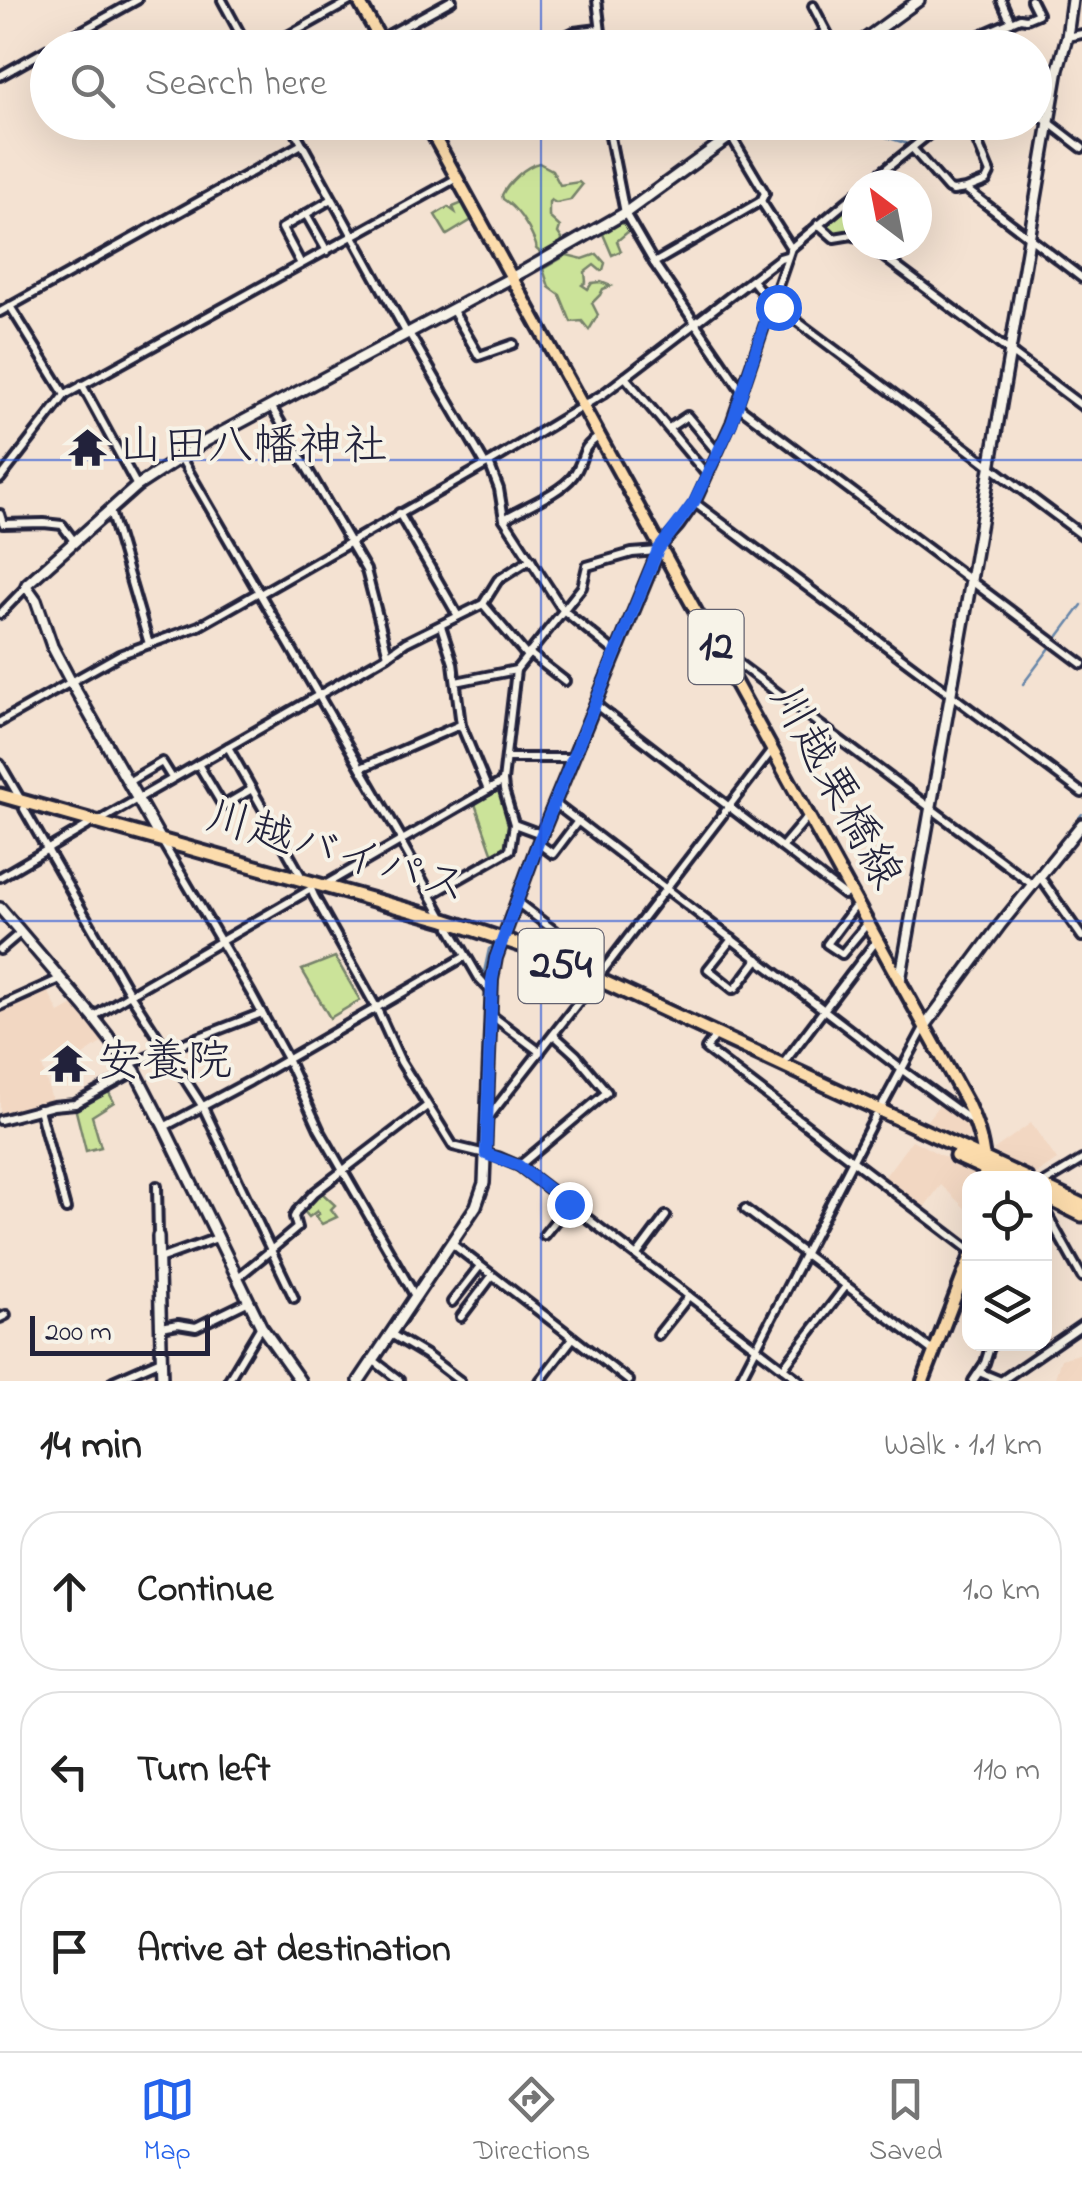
<!DOCTYPE html>
<meta charset="utf-8">
<style>
body{margin:0;font-family:"Indie Flower","Klee One",sans-serif;background:#f2f2f2;color:#222}
.controls{position:absolute;right:30px;bottom:30px;display:grid;overflow:hidden;border-radius:20px;box-shadow:0 10px 40px #0002}
.controls button{width:90px;height:90px;display:grid;place-items:center;padding:0;border:0;border-bottom:2px solid #e0e0e0;background:#fff;color:#222;font:50px sans-serif}
.compass{position:absolute;left:842px;top:170px;width:90px;height:90px;border-radius:50%;background:#fff;box-shadow:0 10px 40px #0002;rotate:328deg}
.scale{position:absolute;left:30px;bottom:25px;width:180px;box-sizing:border-box;padding-left:10px;border:5px solid #22223b;border-top:0;font-size:28px;line-height:35px;white-space:nowrap;color:#22223b;-webkit-text-stroke:8px #f7f3e8;paint-order:stroke}
.stop{position:absolute;width:30px;height:30px;margin:-22px;border:8px solid #2563eb;border-radius:50%;background:#fff}
.stop.end{background:#2563eb;border-color:#fff;box-shadow:0 2px 10px #0008}
.list{margin:0;padding:0;list-style:none}
h2{display:flex;justify-content:space-between;align-items:center;height:130px;margin:0;padding:0 40px;font-size:42px}
h2 small{font-size:32px;font-weight:400;color:#767676}
.list li{display:grid;grid-template-columns:65px 1fr auto;gap:30px;align-items:center;box-sizing:border-box;height:160px;margin:0 20px 20px;padding:0 20px;border:2px solid #e0e0e0;border-radius:40px}
.list b{display:block;font-size:38px;white-space:nowrap}
.list em{font-size:32px;font-style:normal;color:#767676}
.icon{flex:none;width:55px;height:55px;fill:none;stroke:currentColor;stroke-width:2;stroke-linecap:round;stroke-linejoin:round}
.map{position:relative;flex:none;width:1082px;height:1381px;overflow:hidden}
.search{position:absolute;background:#fff;box-shadow:0 10px 40px #0002;left:30px;right:30px;top:30px;height:110px;display:flex;align-items:center;gap:25px;box-sizing:border-box;padding:0 35px;border-radius:55px;color:#767676;font-size:38px}
.sheet{height:670px;background:#fff}
nav{display:flex;justify-content:space-around;align-items:center;box-sizing:border-box;height:140px;border-top:2px solid #e0e0e0;background:#fff;font-size:28px;color:#767676}
nav a{display:grid;justify-items:center;gap:5px}
nav .on{color:#2563eb}
.map>svg:first-child{display:block}
.built{fill:#f2d7c2}
.green{fill:#cbe399;stroke:#76826a;stroke-width:2.5}
.lines{fill:none;stroke-linecap:round;stroke-linejoin:round}
.stream{stroke:#6786a9;stroke-width:2.5}
.street-casing{stroke:#22223b;stroke-width:14}
.secondary-casing{stroke:#22223b;stroke-width:16}
.primary-casing{stroke:#22223b;stroke-width:18}
.highway-casing{stroke:#22223b;stroke-width:19}
.street{stroke:#f7f3e8;stroke-width:6}
.secondary{stroke:#f7f3e8;stroke-width:9}
.primary{stroke:#fcdcac;stroke-width:10}
.highway{stroke:#fcdcac;stroke-width:11}
.route{stroke:#2563eb;stroke-width:12}
.grid{fill:none;stroke:#1d4ed8;stroke-width:2.5;stroke-opacity:0.55}
.labels{text-anchor:middle;dominant-baseline:central;stroke-width:8;stroke-linejoin:round;paint-order:stroke}
.shield{fill:#f7f3e8;stroke:#62616f;stroke-width:2.5}
.shield-label{font-size:42px;font-weight:bold;fill:#22223b}
.poi-label{font-size:45px;fill:#22223b;stroke:#f7f3e8;text-anchor:start}
.street-label{font-size:45px;fill:#22223b;stroke:#f7f3e8}
</style>
<div class="map">
<svg width="1082" height="1381" viewBox="0 0 1082 1381">
<rect width="100%" height="100%" fill="#f4e2d2"/>
<filter id="ink" filterUnits="userSpaceOnUse"><feTurbulence type="fractalNoise" baseFrequency=".01" numOctaves="2"/><feDisplacementMap in="SourceGraphic" scale="20" xChannelSelector="R" yChannelSelector="G"/><feConvolveMatrix kernelMatrix="1 2 1 2 8 2 1 2 1" color-interpolation-filters="sRGB"/></filter>
<g filter="url(#ink)">
<g class="built">
<path d="M46,987L59,1013L75,1004L106,1040L77,1059L72,1053L42,1066L53,1103L0,1117V1009Z"/>
<path d="M942,1101L968,1122L972,1134L965,1140L925,1123Z"/>
<path d="M1031,1123L1057,1160L1035,1175L999,1158L993,1150Z"/>
<path d="M912,1140L973,1172L976,1178H970L969,1212L941,1185L923,1209L883,1179Z"/>
<path d="M1082,1353V1381H1054L1061,1359Z"/>
</g>
<g class="green">
<path d="M539,163L552,170L560,185L579,182L582,185L570,200L556,203L551,200L549,202V217L560,227L558,233L562,239L561,244L542,254C530,243 541,255 534,240C528,225 517,208 503,199L502,195C508,183 525,166 539,163Z"/>
<path d="M465,202L475,218L447,235L435,215L448,207L455,212L453,207Z"/>
<path d="M845,207L851,232L833,236L823,225Z"/>
<path d="M625,221L630,230L617,241L621,251L612,255L603,234Z"/>
<path d="M597,254L605,263L603,270L601,271L594,265L585,272L586,282L582,285L588,289L592,283L601,282L611,286L603,289L600,295L592,303L598,315L589,330L582,321L571,322L560,295L549,287L543,269L567,255L583,259Z"/>
<path d="M500,786L512,824L509,849L494,858L474,801Z"/>
<path d="M335,957L360,1000L330,1018L302,970Z"/>
<path d="M107,1089L114,1102L92,1116L101,1147L86,1151L75,1107Z"/>
<path d="M320,1191L335,1205L331,1209L337,1217L322,1224L315,1216L319,1214L317,1211L309,1217L303,1210Z"/>
</g>
<g class="lines">
<g class="stream">
<path d="M861,48L893,25"/>
<path d="M1034,117L1044,125"/>
<path d="M870,122L883,136L911,145"/>
<path d="M945,128L957,122"/>
<path d="M1051,130L1082,152"/>
<path d="M872,185L883,175"/>
<path d="M516,281L624,220L757,122"/>
<path d="M458,312L509,285"/>
<path d="M414,335L451,315"/>
<path d="M365,361L407,339"/>
<path d="M706,485L741,407L782,282"/>
<path d="M129,499L150,483"/>
<path d="M33,587L67,555"/>
<path d="M0,620L27,593"/>
<path d="M1023,684L1082,605"/>
<path d="M548,829L561,799"/>
<path d="M483,977L489,949L496,944"/>
<path d="M484,985L487,1007"/>
<path d="M933,1008L995,924L1082,814"/>
<path d="M887,1091L920,1027"/>
<path d="M466,1213L479,1184"/>
<path d="M413,1292L456,1228"/>
</g>
<defs>
<g id="street">
<path d="M222,0L248,48"/>
<path d="M597,0L603,48"/>
<path d="M1001,0L1011,22"/>
<path d="M813,6L835,48"/>
<path d="M1067,37L1082,34"/>
<path d="M381,39L452,0"/>
<path d="M969,40L1020,18L1026,19L1038,14L1031,0"/>
<path d="M51,48L137,0"/>
<path d="M266,48L352,0"/>
<path d="M542,48L574,32L599,29"/>
<path d="M801,48L826,32"/>
<path d="M0,76L48,49"/>
<path d="M1034,85L1057,69"/>
<path d="M1034,111L1082,148"/>
<path d="M290,122L407,334"/>
<path d="M610,122V137L625,213L654,263L741,390"/>
<path d="M731,136L765,193L761,201"/>
<path d="M912,148L948,189L953,191L966,189L1082,278"/>
<path d="M866,185L934,130L949,122"/>
<path d="M966,189L986,181L990,173L969,122"/>
<path d="M306,214L327,251"/>
<path d="M818,224L834,238L852,235L857,237"/>
<path d="M868,245L1082,406"/>
<path d="M654,263L761,201L791,248"/>
<path d="M301,264L282,228L332,199"/>
<path d="M752,280L771,304L778,307L1082,535"/>
<path d="M10,306L65,395"/>
<path d="M452,309L479,356L513,344"/>
<path d="M0,312L302,144"/>
<path d="M409,333L485,464"/>
<path d="M625,377L707,475"/>
<path d="M82,385L137,486"/>
<path d="M271,406L366,570L388,655"/>
<path d="M738,406L1082,664"/>
<path d="M669,428L687,416L717,452"/>
<path d="M181,458L402,839"/>
<path d="M489,463L499,489L504,519L563,610L615,652"/>
<path d="M0,479L65,395L457,178"/>
<path d="M695,503L1082,793"/>
<path d="M110,511L149,644"/>
<path d="M399,513L458,616"/>
<path d="M0,514L3,524L44,523L62,525L74,541"/>
<path d="M504,519C524,507 560,493 573,476C586,459 578,449 599,437"/>
<path d="M660,547L679,526L695,503L731,423L791,248L857,193"/>
<path d="M260,594L489,463L603,394L780,258L787,256"/>
<path d="M483,604L527,656"/>
<path d="M0,614L26,587"/>
<path d="M441,626L453,663L461,725L488,790"/>
<path d="M719,649L1033,885"/>
<path d="M529,653L565,681"/>
<path d="M456,682L516,670"/>
<path d="M595,704L844,895L849,892"/>
<path d="M0,722L119,655L199,626L259,592"/>
<path d="M228,747L304,881"/>
<path d="M508,758H573"/>
<path d="M0,764L21,800"/>
<path d="M198,764L223,806L252,789"/>
<path d="M361,768L460,725"/>
<path d="M128,782L162,762L172,778"/>
<path d="M554,803L901,1069L975,1123"/>
<path d="M24,809L130,994L93,1017"/>
<path d="M99,821L385,657L406,642L483,604L498,580L531,559"/>
<path d="M514,824L541,834"/>
<path d="M400,840L444,919"/>
<path d="M163,843L251,993L287,1059L319,1129L415,1296"/>
<path d="M538,843L553,854L578,821"/>
<path d="M782,847L809,815"/>
<path d="M48,849L87,826"/>
<path d="M0,877L48,849"/>
<path d="M1040,877L1082,937"/>
<path d="M323,886L502,782"/>
<path d="M431,895L510,850L514,824L504,790L503,781L516,670L582,587L587,566L632,553L658,551"/>
<path d="M517,902L604,969"/>
<path d="M858,906L853,909L827,944L842,954L867,924"/>
<path d="M450,928L479,978L490,990"/>
<path d="M732,939L708,969L733,989L736,988L758,959"/>
<path d="M0,950L21,932"/>
<path d="M598,977L773,749"/>
<path d="M0,1006L60,979"/>
<path d="M491,1015L540,1052"/>
<path d="M713,1039L706,1049L970,1250"/>
<path d="M130,1064L262,1013"/>
<path d="M783,1064L877,940"/>
<path d="M39,1109L66,1209"/>
<path d="M880,1110L925,1026"/>
<path d="M488,1118L594,982"/>
<path d="M0,1120L53,1106L75,1104L135,1071"/>
<path d="M164,1127L250,1081L466,956"/>
<path d="M519,1166L607,1092L576,1055L554,1035"/>
<path d="M1044,1183L1082,1160"/>
<path d="M157,1186L158,1236"/>
<path d="M745,1209L934,1352"/>
<path d="M1044,1209L1082,1277"/>
<path d="M544,1235L569,1204"/>
<path d="M451,1243L629,1381"/>
<path d="M637,1255L666,1216"/>
<path d="M159,1259L217,1238"/>
<path d="M237,1278L271,1250L203,1107L130,994L311,889L314,896L376,1007L401,1062L453,1146L498,1157L519,1166L800,1381"/>
<path d="M294,1298L271,1250L297,1228L294,1217L297,1211L315,1192L427,1106"/>
<path d="M452,1302L480,1266"/>
<path d="M461,1317L492,1276"/>
<path d="M0,1318L6,1315"/>
<path d="M161,1327L178,1324L196,1327L249,1301"/>
<path d="M391,1334L426,1355L460,1381"/>
<path d="M658,1335L689,1296"/>
<path d="M373,1360L399,1380"/>
<path d="M783,1368L846,1286"/>
<path d="M979,1372L1001,1381"/>
<path d="M113,1381L161,1360"/>
<path d="M228,1381L261,1326"/>
<path d="M540,1381L573,1338"/>
<path d="M739,1381L875,1117"/>
<path d="M973,1381L985,1363L991,1344"/>
<path d="M1001,1381L1082,1325"/>
</g>
<g id="secondary">
<path d="M853,48L919,0"/>
<path d="M161,840L71,682L52,646L36,600L26,586L27,584L137,486L206,441L524,271L625,213L750,122"/>
<path d="M0,908L93,1017L135,1071L164,1127L261,1326L300,1381"/>
<path d="M900,981L971,580L1058,69L1067,37L1072,0"/>
<path d="M925,1026L1000,925L1082,824"/>
<path d="M158,1236L162,1381"/>
<path d="M359,1381L476,1206L484,1183L492,980L496,958L538,843L660,547"/>
</g>
<g id="primary">
<path d="M358,0L385,48"/>
<path d="M426,122L967,1103C978,1126 986,1152 984,1178"/>
<path d="M923,1381L970,1258"/>
</g>
<g id="highway">
<path d="M0,795L445,920L535,950L1026,1178"/>
<path d="M956,1156L1003,1177"/>
<path d="M1044,1187L1082,1205"/>
<path d="M1044,1196L1082,1215"/>
</g>
</defs>
<use href="#street" class="street-casing"/>
<use href="#secondary" class="secondary-casing"/>
<use href="#primary" class="primary-casing"/>
<use href="#highway" class="highway-casing"/>
<use href="#street" class="street"/>
<use href="#secondary" class="secondary"/>
<use href="#primary" class="primary"/>
<use href="#highway" class="highway"/>
</g>
</g>
<g class="lines" filter="url(#ink)">
<path class="route" d="M569,1204L519,1166L486,1154L492,980L496,958L538,843L658,550L694,502L732,423L771,304L778,307"/>
</g>
<path class="grid" d="M541,0V48M541,122V1381M0,460H1082M0,921H1082"/>
<defs>
<symbol id="temple-bare" viewBox="-9 -9 18 18"><path d="M0-6L5-2H3V0L6.5 2.5H4V6H1.5V3h-3V6H-4V2.5H-6.5L-3 0V-2H-5Z" fill="#22223b" stroke="#f7f3e8" stroke-width="2.5" paint-order="stroke"/></symbol>
</defs>
<g fill-rule="evenodd">
<use href="#temple-bare" x="60" y="420" width="55" height="55"/>
<use href="#temple-bare" x="40" y="1036" width="55" height="55"/>
</g>
<g class="labels">
<g class="shield">
<rect x="688.5" y="610" width="55" height="74" rx="8"/>
<rect x="518.5" y="929" width="85" height="74" rx="8"/>
</g>
<g class="shield-label">
<text x="716" y="647">12</text>
<text x="561" y="966">254</text>
</g>
<g class="poi-label">
<text x="118" y="448">山田八幡神社</text>
<text x="97" y="1064">安養院</text>
</g>
<g class="street-label">
<text transform="translate(834 788) rotate(61)">川越栗橋線</text>
<text transform="translate(336 854) rotate(16)">川越バイパス</text>
</g>
</g>
</svg>
<div class="controls">
<button><svg class="icon" aria-label="locate" viewBox="0 0 24 24"><circle cx="12" cy="12" r="6"/><path d="M12 2v4M12 18v4M2 12h4M18 12h4"/></svg></button>
<button><svg class="icon" aria-label="layers" viewBox="0 0 24 24"><path d="M12 4l9 5-9 5-9-5zM3 14l9 5 9-5"/></svg></button>
</div>
<svg class="compass" viewBox="-18 -18 36 36"><path d="M0-13l5 13h-10z" fill="#e53935"/><path d="M0 13l5-13h-10z" fill="#767676"/></svg>
<div class="scale">200 m</div>
<div class="stop" style="left:778px;top:307px"></div>
<div class="stop end" style="left:569px;top:1204px"></div>
<div class="search"><svg class="icon" aria-label="search" viewBox="0 0 24 24"><circle cx="10" cy="10" r="6"/><path d="M15 15l6 6"/></svg>Search here</div>
</div>
<section class="sheet">
<h2>14 min<small>Walk · 1.1 km</small></h2>
<ul class="list">
<li><svg class="icon" aria-label="ahead" viewBox="0 0 24 24"><path d="M12 20V5M6 11l6-6 6 6"/></svg><div><b>Continue</b></div><em>1.0 km</em></li>
<li><svg class="icon" aria-label="left" viewBox="0 0 24 24"><path d="M17 20v-9H6M10 6l-5 5 5 5"/></svg><div><b>Turn left</b></div><em>110 m</em></li>
<li><svg class="icon" aria-label="arrive" viewBox="0 0 24 24"><path d="M6 21V4h12l-3 4 3 4H6"/></svg><div><b>Arrive at destination</b></div></li>
</ul>
</section>
<nav>
<a class="on"><svg class="icon" aria-label="map" viewBox="0 0 24 24"><path d="M3 6l6-2 6 2 6-2v14l-6 2-6-2-6 2zM9 4v14M15 6v14"/></svg>Map</a>
<a><svg class="icon" aria-label="directions" viewBox="0 0 24 24"><path d="M12 3l9 9-9 9-9-9zM9 14v-3h6M13 9l2 2-2 2"/></svg>Directions</a>
<a><svg class="icon" aria-label="saved" viewBox="0 0 24 24"><path d="M7 4h10v16l-5-4-5 4z"/></svg>Saved</a>
</nav>
